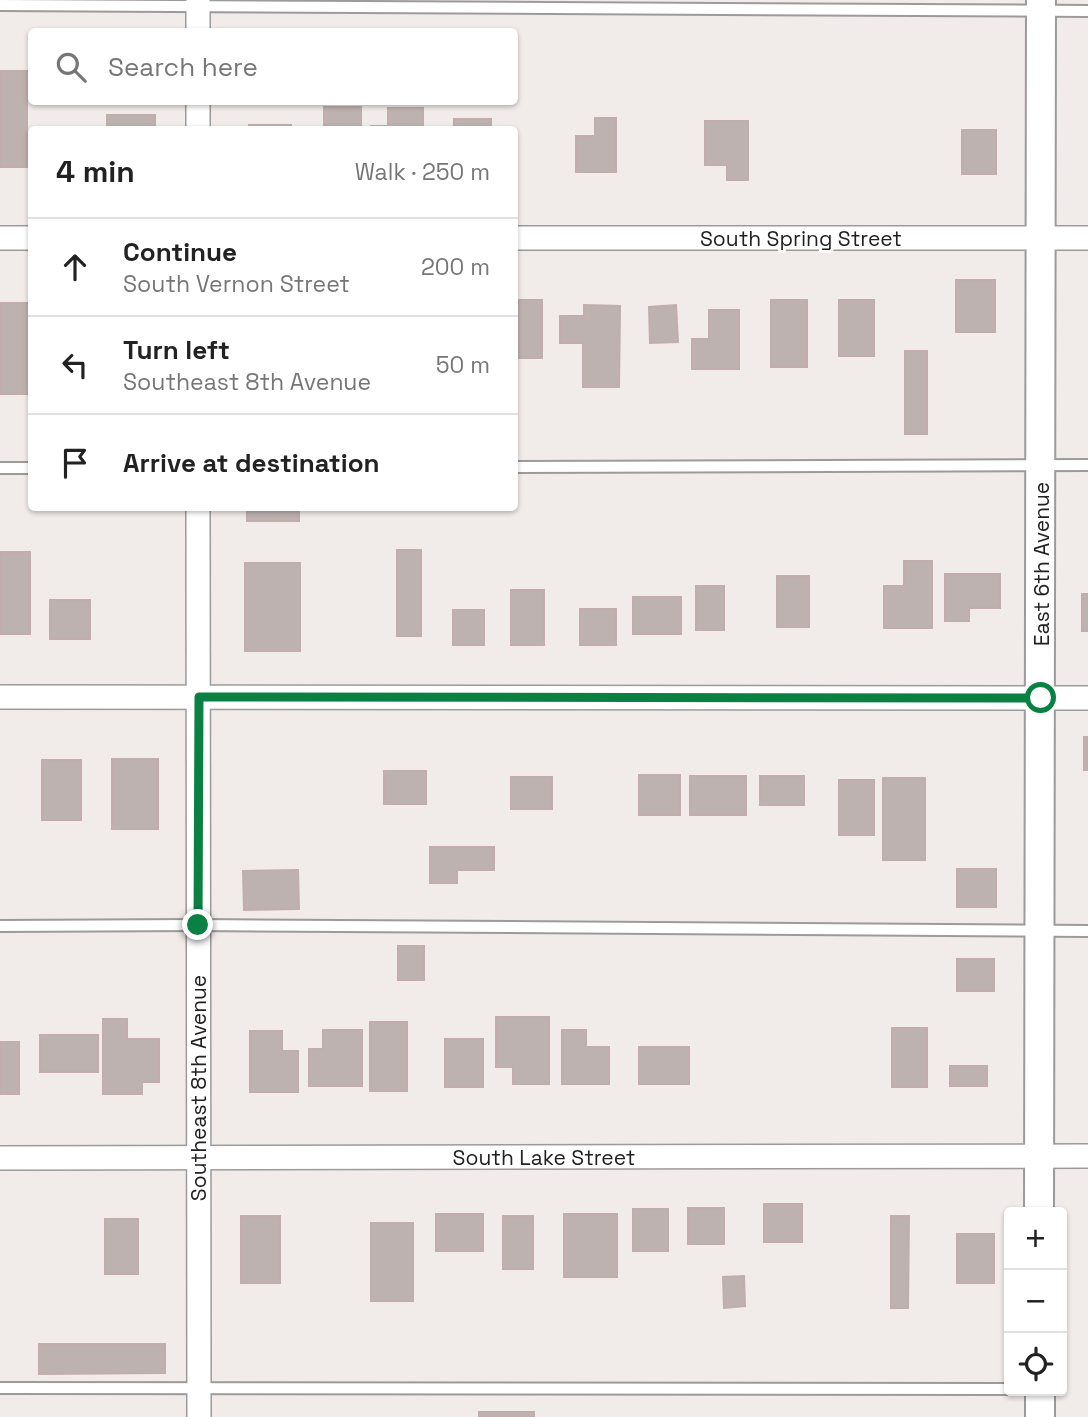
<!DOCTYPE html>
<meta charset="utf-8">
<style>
body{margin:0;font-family:"Space Grotesk",sans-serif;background:#f2f2f2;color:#222}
.controls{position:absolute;right:21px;bottom:21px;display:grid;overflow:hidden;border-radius:7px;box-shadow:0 2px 5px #0004}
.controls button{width:63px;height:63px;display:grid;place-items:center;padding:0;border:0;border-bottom:2px solid #e0e0e0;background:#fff;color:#222;font:35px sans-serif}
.stop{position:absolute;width:21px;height:21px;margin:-16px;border:5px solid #0b8043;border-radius:50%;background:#fff}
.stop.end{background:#0b8043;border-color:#fff;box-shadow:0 2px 7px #0008}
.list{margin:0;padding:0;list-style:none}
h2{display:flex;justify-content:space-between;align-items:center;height:91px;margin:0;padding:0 28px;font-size:30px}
h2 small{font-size:23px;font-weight:400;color:#767676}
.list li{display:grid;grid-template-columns:46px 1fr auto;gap:21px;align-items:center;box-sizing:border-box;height:98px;padding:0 28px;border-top:2px solid #e0e0e0}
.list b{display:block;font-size:26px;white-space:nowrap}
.list p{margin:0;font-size:23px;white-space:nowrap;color:#767676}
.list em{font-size:23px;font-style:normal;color:#767676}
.icon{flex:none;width:38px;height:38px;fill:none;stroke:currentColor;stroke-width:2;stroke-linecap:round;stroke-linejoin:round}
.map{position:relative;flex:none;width:1088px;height:1417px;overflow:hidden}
.search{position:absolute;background:#fff;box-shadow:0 2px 5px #0004;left:28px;top:28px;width:490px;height:77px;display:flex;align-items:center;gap:18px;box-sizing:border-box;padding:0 24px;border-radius:7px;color:#767676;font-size:26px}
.panel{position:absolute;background:#fff;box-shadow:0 2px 5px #0004;left:28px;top:126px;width:490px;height:385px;border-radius:7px}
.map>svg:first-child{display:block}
.building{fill:#beb2b1;stroke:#c2adac;stroke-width:2}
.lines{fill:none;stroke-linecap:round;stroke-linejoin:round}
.service-casing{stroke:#9b9b9b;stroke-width:14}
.minor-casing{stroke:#9b9b9b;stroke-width:26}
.tertiary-casing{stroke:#9b9b9b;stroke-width:32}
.service{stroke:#fff;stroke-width:10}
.minor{stroke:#fff;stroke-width:23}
.tertiary{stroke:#fff;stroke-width:28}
.route{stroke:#0b8043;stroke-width:9}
.labels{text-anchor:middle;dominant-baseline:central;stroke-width:6;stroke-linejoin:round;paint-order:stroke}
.street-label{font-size:21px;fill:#212121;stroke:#fff}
</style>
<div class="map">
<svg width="1088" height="1417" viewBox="0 0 1088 1417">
<rect width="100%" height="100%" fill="#f1ebe9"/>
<g class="building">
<rect x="0" y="71" width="27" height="96"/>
<path d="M324,107H361V130H308V127H324Z"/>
<path d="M388,108H423V130H371V126H388Z"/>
<rect x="107" y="115" width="48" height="15"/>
<path d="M595,118H616V172H576V136H595Z"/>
<rect x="454" y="119" width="37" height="11"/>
<path d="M705,121H748V180H727V165H705Z"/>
<rect x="249" y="125" width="42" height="5"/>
<rect x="962" y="130" width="34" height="44"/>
<rect x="956" y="280" width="39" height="52"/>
<rect x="514" y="300" width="28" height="58"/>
<rect x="771" y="300" width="36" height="67"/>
<rect x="839" y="300" width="35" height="56"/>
<rect x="0" y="303" width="30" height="91"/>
<path d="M584,305L620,306L619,387H583V343H560V316H584Z"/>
<path d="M676,305L678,342L650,343L649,307Z"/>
<path d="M709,310H739V369H692V339H709Z"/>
<rect x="905" y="351" width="22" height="83"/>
<rect x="247" y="508" width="52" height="13"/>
<rect x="397" y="550" width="24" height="86"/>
<rect x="0" y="552" width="30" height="82"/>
<path d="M904,561H932V628H884V586H904Z"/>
<rect x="245" y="563" width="55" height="88"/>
<path d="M945,574H1000V608H969V621H945Z"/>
<rect x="777" y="576" width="32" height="51"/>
<rect x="696" y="586" width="28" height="44"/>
<rect x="511" y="590" width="33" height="55"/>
<rect x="1082" y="594" width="6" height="37"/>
<rect x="633" y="597" width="48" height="37"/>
<rect x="50" y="600" width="40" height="39"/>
<rect x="580" y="609" width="36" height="36"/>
<rect x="453" y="610" width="31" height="35"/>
<rect x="1084" y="737" width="4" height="33"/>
<rect x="112" y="759" width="46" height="70"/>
<rect x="42" y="760" width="39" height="60"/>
<rect x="384" y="771" width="42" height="33"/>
<rect x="639" y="775" width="41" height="40"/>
<rect x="690" y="776" width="56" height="39"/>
<rect x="760" y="776" width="44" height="29"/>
<rect x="511" y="777" width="41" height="32"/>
<rect x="883" y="778" width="42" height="82"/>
<rect x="839" y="780" width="35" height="55"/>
<path d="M430,847H494V870H457V883H430Z"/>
<rect x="957" y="869" width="39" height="38"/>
<path d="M298,870L299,909L244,910L243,871Z"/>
<rect x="398" y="946" width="26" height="34"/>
<rect x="957" y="959" width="37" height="32"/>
<path d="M496,1017H549V1084H513V1067H496Z"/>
<path d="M103,1019H127V1039H159V1082H142V1094H103Z"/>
<rect x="370" y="1022" width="37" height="69"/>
<rect x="892" y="1028" width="35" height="59"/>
<path d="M323,1030H362V1086H309V1049H323Z"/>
<path d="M562,1030H586V1047H609V1084H562Z"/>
<path d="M250,1031H282V1051H298V1092H250Z"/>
<rect x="40" y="1035" width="58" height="37"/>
<rect x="445" y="1039" width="38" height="48"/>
<rect x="0" y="1042" width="19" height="52"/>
<rect x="639" y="1047" width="50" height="37"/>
<rect x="950" y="1066" width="37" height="20"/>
<rect x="764" y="1204" width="38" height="38"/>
<rect x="688" y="1208" width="36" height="36"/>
<rect x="633" y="1209" width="35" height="42"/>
<rect x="436" y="1214" width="47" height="37"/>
<rect x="564" y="1214" width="53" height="63"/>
<rect x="241" y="1216" width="39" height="67"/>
<rect x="503" y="1216" width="30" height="53"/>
<path d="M891,1216H909L908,1308H891Z"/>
<rect x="105" y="1219" width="33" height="55"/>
<rect x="371" y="1223" width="42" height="78"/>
<rect x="957" y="1234" width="37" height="49"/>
<path d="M744,1276L745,1306L724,1308L723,1277Z"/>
<path d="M39,1344H165V1373L39,1374Z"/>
<rect x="479" y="1412" width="55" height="5"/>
</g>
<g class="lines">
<defs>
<g id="service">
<path d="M0,5L1088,11"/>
<path d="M514,467L1088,465"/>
<path d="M0,468H32"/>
<path d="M0,926L198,925L1088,931"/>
<path d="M0,1388L1009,1389"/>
</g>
<g id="minor">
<path d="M198,32V0"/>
<path d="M198,102V130"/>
<path d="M0,238H32"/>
<path d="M514,238H1088"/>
<path d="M198,508L199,1417"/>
<path d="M0,697L1088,698"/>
<path d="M0,1158L1088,1156"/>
</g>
<g id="tertiary">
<path d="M1039,1212L1041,0"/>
<path d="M1040,1391V1417"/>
</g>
</defs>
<use href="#service" class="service-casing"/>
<use href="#minor" class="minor-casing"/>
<use href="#tertiary" class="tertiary-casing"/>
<use href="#service" class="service"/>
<use href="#minor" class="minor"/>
<use href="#tertiary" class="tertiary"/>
</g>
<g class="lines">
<path class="route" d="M198,925L199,697L1041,698"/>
</g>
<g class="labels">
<g class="street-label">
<text x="801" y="238">South Spring Street</text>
<text transform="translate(1041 564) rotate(-90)">East 6th Avenue</text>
<text transform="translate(198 1088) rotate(-90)">Southeast 8th Avenue</text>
<text x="544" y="1157">South Lake Street</text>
</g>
</g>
</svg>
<div class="controls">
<button>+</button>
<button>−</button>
<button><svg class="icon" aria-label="locate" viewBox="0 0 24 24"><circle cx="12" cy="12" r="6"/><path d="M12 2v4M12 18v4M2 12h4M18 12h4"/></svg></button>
</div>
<div class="stop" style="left:1041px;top:698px"></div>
<div class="stop end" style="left:198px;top:925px"></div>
<div class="search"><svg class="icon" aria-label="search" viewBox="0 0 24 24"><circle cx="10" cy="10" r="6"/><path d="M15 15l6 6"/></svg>Search here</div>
<section class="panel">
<h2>4 min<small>Walk · 250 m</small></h2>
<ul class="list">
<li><svg class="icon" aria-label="ahead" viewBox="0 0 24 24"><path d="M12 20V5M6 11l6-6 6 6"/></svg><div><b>Continue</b><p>South Vernon Street</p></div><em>200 m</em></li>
<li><svg class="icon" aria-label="left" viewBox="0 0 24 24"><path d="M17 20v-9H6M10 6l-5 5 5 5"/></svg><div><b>Turn left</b><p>Southeast 8th Avenue</p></div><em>50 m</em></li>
<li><svg class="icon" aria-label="arrive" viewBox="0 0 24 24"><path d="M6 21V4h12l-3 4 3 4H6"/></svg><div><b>Arrive at destination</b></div></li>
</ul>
</section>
</div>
